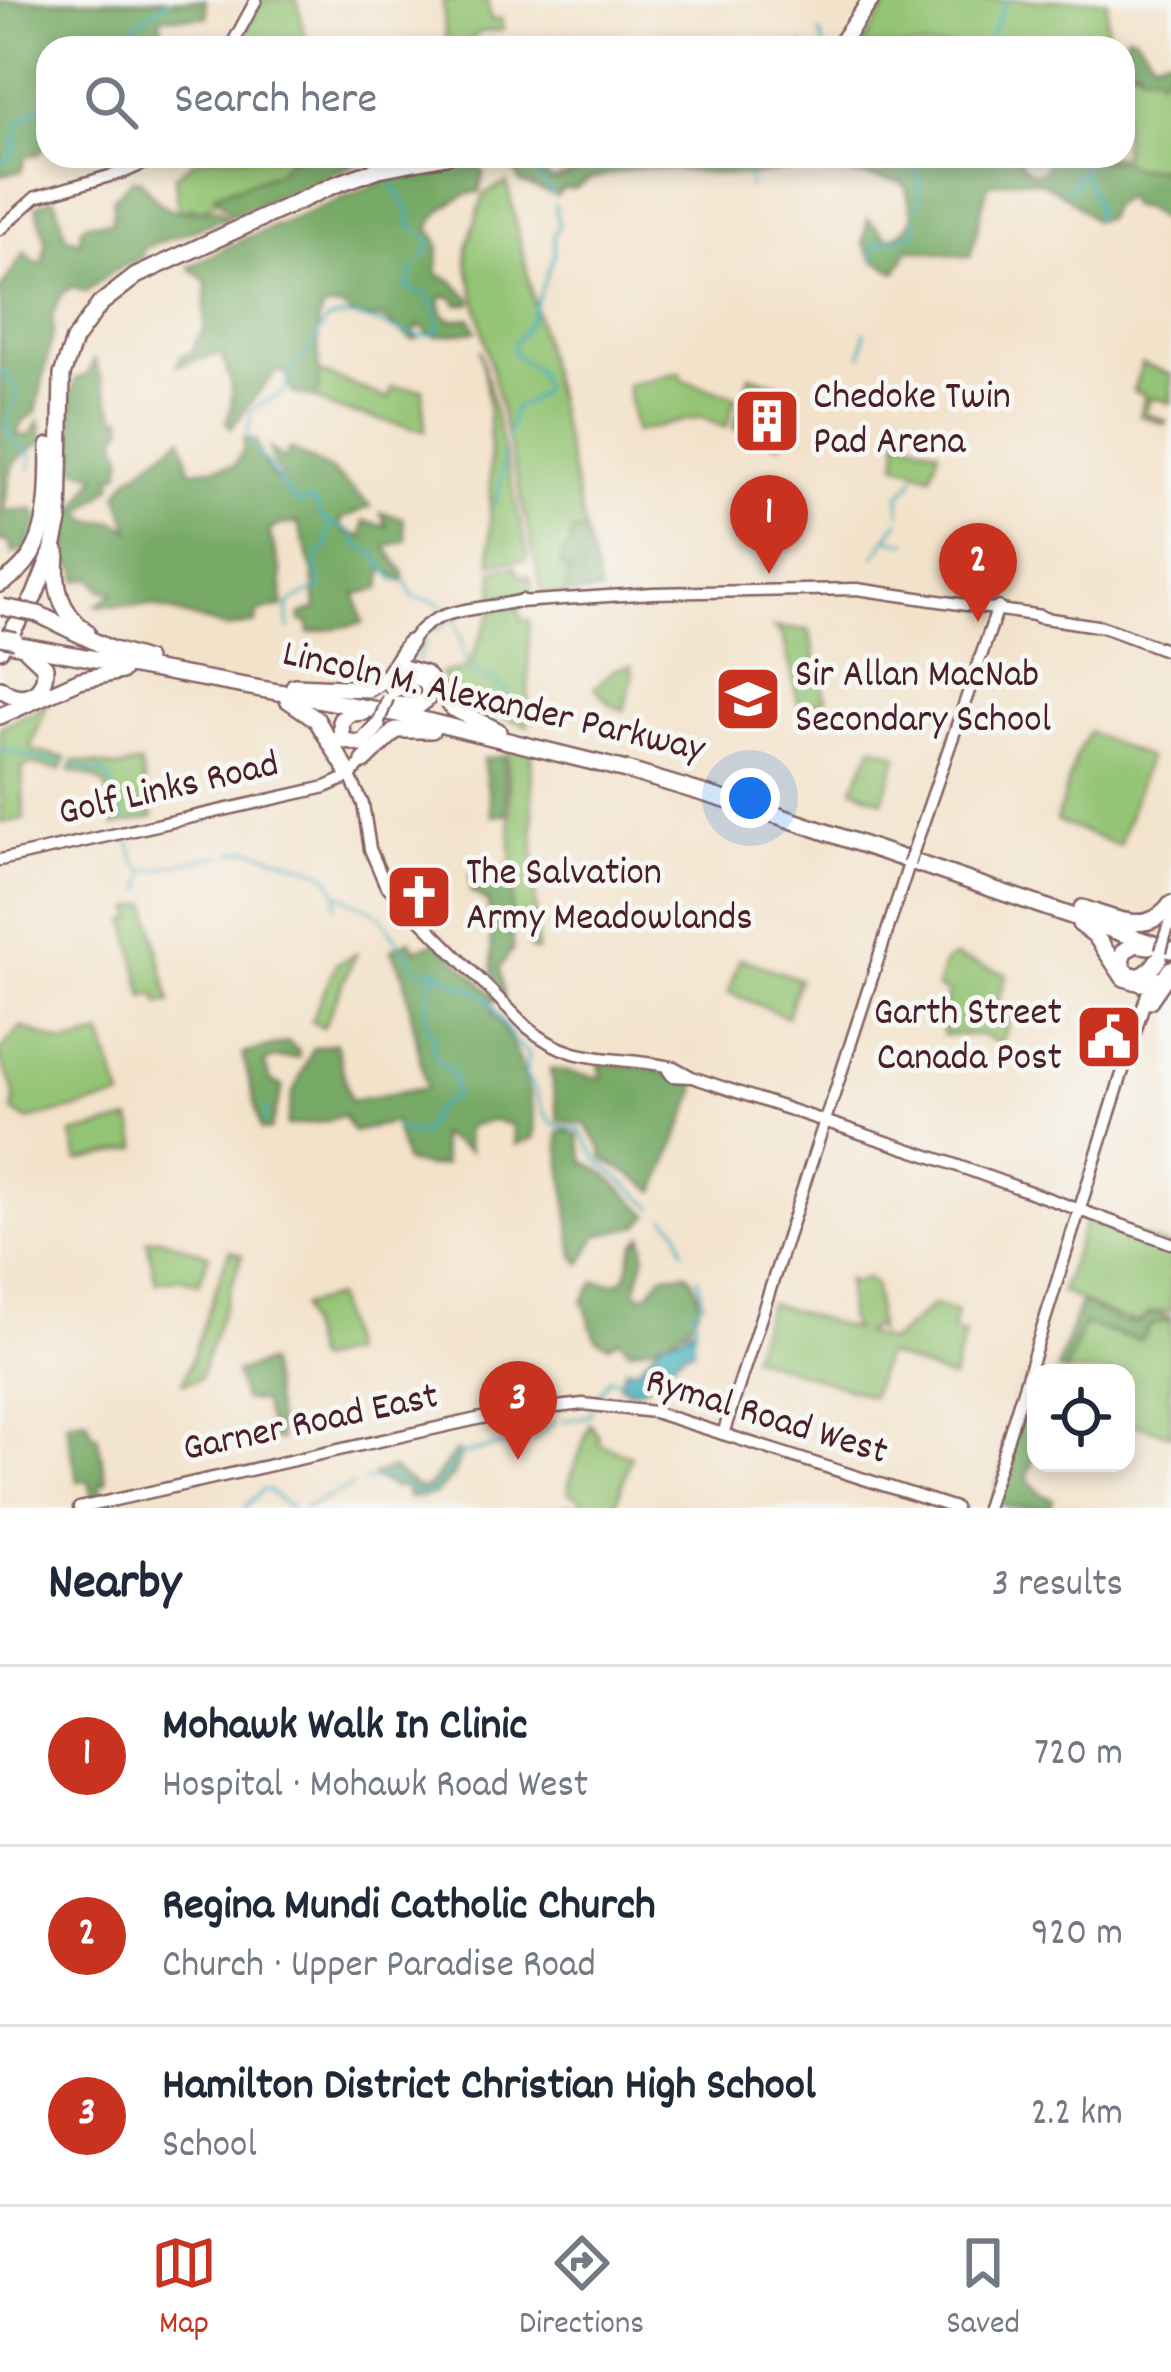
<!DOCTYPE html>
<meta charset="utf-8">
<style>
body{margin:0;font-family:Dekko,sans-serif;background:#f2f2f3;color:#1f2937}
.controls{position:absolute;right:36px;bottom:36px;display:grid;overflow:hidden;border-radius:24px;box-shadow:0 6px 18px #0003}
.controls button{width:108px;height:108px;display:grid;place-items:center;padding:0;border:0;border-bottom:3px solid #e0e1e3;background:#fff;color:#1f2937;font:60px sans-serif}
.you{position:absolute;left:750px;top:798px;width:42px;height:42px;margin:-30px;border:9px solid #fff;border-radius:50%;background:#1a73e8;box-shadow:0 0 0 18px #1a73e833}
.badge{display:grid;place-items:center;width:78px;height:78px;border-radius:50%;background:#c8321e;color:#fff;font-size:39px;font-weight:700}
.pin{position:absolute;translate:-50% -99px;filter:drop-shadow(0 3px 6px #0008)}
.pin::after{content:'';position:absolute;top:63px;width:42px;height:36px;background:inherit;clip-path:polygon(0 0,100% 0,50% 100%)}
.list{margin:0;padding:0;list-style:none}
h2{display:flex;justify-content:space-between;align-items:center;height:156px;margin:0;padding:0 48px;font-size:51px}
h2 small{font-size:39px;font-weight:400;color:#747a83}
.list li{display:grid;grid-template-columns:78px 1fr auto;gap:36px;align-items:center;box-sizing:border-box;height:180px;padding:0 48px;border-top:3px solid #e0e1e3}
.list b{display:block;font-size:45px;white-space:nowrap}
.list p{margin:0;font-size:39px;white-space:nowrap;color:#747a83}
.list em{font-size:39px;font-style:normal;color:#747a83}
.icon{flex:none;width:66px;height:66px;fill:none;stroke:currentColor;stroke-width:2;stroke-linecap:round;stroke-linejoin:round}
.map{position:relative;flex:none;width:1171px;height:1508px;overflow:hidden}
.search{position:absolute;background:#fff;box-shadow:0 6px 18px #0003;left:36px;right:36px;top:36px;height:132px;display:flex;align-items:center;gap:30px;box-sizing:border-box;padding:0 42px;border-radius:36px;color:#747a83;font-size:45px}
.sheet{height:696px;background:#fff}
nav{display:flex;justify-content:space-around;align-items:center;box-sizing:border-box;height:168px;border-top:3px solid #e0e1e3;background:#fff;font-size:33px;color:#747a83}
nav a{display:grid;justify-items:center;gap:6px}
nav .on{color:#c8321e}
.map>svg:first-child{display:block}
.green{fill:#94c474;stroke:#6f7250;stroke-width:3}
.forest{fill:#7a6;stroke:#606448;stroke-width:3}
.water{fill:#3faebc;stroke:#446674;stroke-width:3}
.lines{fill:none;stroke-linecap:round;stroke-linejoin:round}
.stream{stroke:#3faebc;stroke-width:3}
.secondary-casing{stroke:#856363;stroke-width:15}
.motorway-casing{stroke:#856363;stroke-width:20}
.secondary{stroke:#fff;stroke-width:10}
.motorway{stroke:#fff;stroke-width:15}
.secondary-bridge-casing{stroke:#856363;stroke-width:15;stroke-linecap:butt}
.motorway-bridge-casing{stroke:#856363;stroke-width:20;stroke-linecap:butt}
.secondary-bridge{stroke:#fff;stroke-width:10}
.motorway-bridge{stroke:#fff;stroke-width:15}
.labels{text-anchor:middle;dominant-baseline:central;stroke-width:10;stroke-linejoin:round;paint-order:stroke}
.poi-label{font-size:39px;fill:#4a1f2b;stroke:#f6f6f2;text-anchor:start}
.street-label{font-size:39px;fill:#4a1f2b;stroke:#f6f6f2}
</style>
<div class="map">
<svg width="1171" height="1508" viewBox="0 0 1171 1508">
<rect width="100%" height="100%" fill="#f6f6f2"/>
<filter id="ink" filterUnits="userSpaceOnUse"><feTurbulence type="fractalNoise" baseFrequency=".00833" numOctaves="2"/><feDisplacementMap in="SourceGraphic" scale="24" xChannelSelector="R" yChannelSelector="G"/><feConvolveMatrix kernelMatrix="1 2 1 2 8 2 1 2 1" color-interpolation-filters="sRGB"/></filter>
<filter id="wash" filterUnits="userSpaceOnUse"><feTurbulence type="fractalNoise" baseFrequency=".004" numOctaves="4" result="noise"/><feDisplacementMap in="SourceGraphic" scale="48" xChannelSelector="R" yChannelSelector="G"/><feGaussianBlur stdDeviation="2.7" result="paint"/><feColorMatrix in="noise" values="0 0 0 0 0 0 0 0 0 0 0 0 0 0 0 0 0 1.4 0 .05"/><feComposite in="paint" operator="in"/></filter>
<g filter="url(#wash)">
<rect width="100%" height="100%" fill="#f3e2ca"/>
<g class="green">
<path d="M262,0H297L308,48H236Z"/>
<path d="M443,0H487L491,20L501,19L503,30L481,32L459,48H446Z"/>
<path d="M890,0H1107V48H861Z"/>
<path d="M1123,68L1171,70V167L1122,169L1020,157L827,158L1123,156Z"/>
<path d="M211,156H314L301,160L281,174L220,198L201,211L191,207L178,212L175,176L195,161Z"/>
<path d="M507,183L587,540L600,592L543,595L467,262V248L484,194Z"/>
<path d="M480,349L528,555L525,560L491,563C488,492 495,418 480,349Z"/>
<path d="M1142,364L1171,374V403L1151,397L1145,413L1166,421L1165,424L1140,416L1145,395L1133,391Z"/>
<path d="M320,372L388,399L392,387L423,389L425,431L333,408L315,398Z"/>
<path d="M680,372L683,380L736,397L726,428L700,417L635,432L627,385Z"/>
<path d="M750,375L792,388L785,410L792,421L779,444L733,428Z"/>
<path d="M898,437L939,450L931,475L897,464Z"/>
<path d="M515,567L519,575L530,577L534,595L494,602V570Z"/>
<path d="M518,606L522,621L529,620L528,726L465,704L440,674L467,669L493,609Z"/>
<path d="M774,628L809,630L826,699L800,710L783,637Z"/>
<path d="M631,665L633,675L624,710L611,705L595,687L615,669Z"/>
<path d="M47,705L32,744L34,751L66,758L61,770L29,764L22,769L24,819L0,823V727Z"/>
<path d="M1089,732L1148,758L1119,846L1056,821L1077,754Z"/>
<path d="M507,744L531,749L537,951L531,950L524,927L512,925L509,907L513,896Z"/>
<path d="M873,746L898,755L883,801L853,788Z"/>
<path d="M74,761L118,768L140,764L153,817L114,826C106,785 114,780 70,771Z"/>
<path d="M148,904L170,1002L159,1004L156,994L144,997L127,921L134,919L132,908Z"/>
<path d="M356,954L323,1028L311,1021L336,964Z"/>
<path d="M954,957L1007,974L996,1009L1011,1017L1001,1044L980,1035H943L940,1015L949,993L937,988L944,964Z"/>
<path d="M740,958L799,979L787,1017L728,992Z"/>
<path d="M21,1027L65,1044L102,1035L122,1098L27,1120L13,1111C19,1076 0,1076 0,1051Z"/>
<path d="M131,1120L138,1148L78,1161L72,1134Z"/>
<path d="M1086,1219L1171,1247V1312L1149,1313L1139,1322C1113,1320 1086,1302 1061,1292Z"/>
<path d="M159,1238L209,1255L199,1284L180,1278L156,1282L147,1240Z"/>
<path d="M229,1251L242,1255L199,1379L183,1383Z"/>
<path d="M847,1278L850,1284L867,1279L875,1285L878,1331L874,1326L863,1333L890,1342L933,1305L957,1312L952,1331L965,1335L952,1379L885,1354L871,1396L751,1356L769,1303L854,1330L848,1318Z"/>
<path d="M335,1297L349,1353L315,1361L301,1306Z"/>
<path d="M1171,1316V1435L1126,1422V1373L1065,1372L1084,1324L1122,1337L1146,1334L1150,1326L1169,1320Z"/>
<path d="M590,1424L599,1436L598,1443L631,1456L615,1508H566L567,1504L578,1508L582,1498L569,1493V1483Z"/>
</g>
<g class="forest">
<path d="M0,0H205L207,17H160L165,48H48V143L38,154L26,156L21,171L0,175Z"/>
<path d="M1126,34L1135,36L1154,60L1171,55V80L1168,68L1160,79L1154,73L1140,72L1138,66L1125,65Z"/>
<path d="M316,156H374L232,215L214,195L278,172L289,159Z"/>
<path d="M600,156H1018L1023,167L1034,174L1043,172L1050,156H1066L1078,162L1119,160L1134,168L1171,169V226L1143,208L1130,205L1126,196L1111,206L1106,218L1094,221C1060,188 1038,170 988,185L970,257L909,249L896,272L873,259L863,243L868,219L889,239L905,230L913,217L906,188L901,182L841,172L799,169L748,176L642,167L590,179L574,189H563L556,196L520,182L515,170L531,167L553,181L590,167Z"/>
<path d="M450,158L462,167L480,168L484,172L479,192C461,193 434,211 429,230C445,242 436,260 438,275L450,279L471,299V304H457L454,298L443,296L440,300L443,314L452,320L470,318L476,331L435,336L419,325L413,333L417,338L411,339L384,319L359,318L340,307L323,308L318,321L319,388L315,398L292,393L286,373L277,372C259,388 247,410 231,428L226,421C238,398 230,376 221,353L177,366L181,356L193,352L197,338L204,332L207,282L189,267L241,240L373,186L387,178V169Z"/>
<path d="M133,179L141,180C165,218 179,212 218,209L229,217L143,248L142,258L112,271L86,292L72,287L62,293L52,316L53,332L36,412L23,421L16,435L30,436L39,420L43,442C2,464 13,473 4,511L32,509L39,517L28,547L13,554L8,540L0,542V290L25,252L36,263L43,262L46,240L36,206L52,198L56,201L66,237L80,242L81,228L88,223L112,222L114,197Z"/>
<path d="M94,360L114,412L118,418L123,417L124,425L117,438L123,455L120,473L112,476L113,485L82,512C90,527 101,520 114,521L130,530L118,494L128,479L182,437L190,470L234,466L244,449V439L255,440L268,472L278,481L282,475L274,466L270,448L285,460L289,448L333,472L371,506L340,520L345,532L363,537L364,521L387,526L381,513L403,518L406,540L386,547L404,573V581L384,568L380,589L356,594L363,623L309,633V623L301,621L300,615L316,609L313,571L298,523L279,525L269,531L281,571L283,606L259,612L255,623L227,628L154,606L97,605L114,593L101,590L92,578L78,580L77,570L67,561L65,527L97,475L75,468L70,402L76,379L88,375Z"/>
<path d="M585,531L600,592L563,595L570,570L560,566L563,553L570,548L572,532Z"/>
<path d="M504,756L506,814L492,816L483,759Z"/>
<path d="M510,866L513,948L500,968L504,999L491,1001C491,1018 500,1021 507,1035C520,1057 538,1113 534,1138L515,1145L512,1125L491,1120L469,1126L466,1133L469,1151L439,1135L444,1165L428,1167L405,1162L394,1122L353,1132L343,1115L324,1122L287,1126L292,1096L313,1048L336,1043L350,1101L426,1088L404,976L391,949L410,940L416,950L438,941L495,997L488,902L471,892L470,875Z"/>
<path d="M288,1042L299,1051L298,1058H274L264,1063L271,1081L283,1086L270,1130H261L243,1054Z"/>
<path d="M599,1064C619,1065 640,1064 659,1071C672,1076 679,1081 695,1083L696,1092L656,1191L603,1158L602,1149L585,1124L559,1121L550,1069L602,1078Z"/>
<path d="M567,1130L578,1135L584,1161L606,1174L649,1215L638,1226L598,1235L581,1264L574,1255L559,1141V1132Z"/>
<path d="M643,1236L645,1253L636,1292L641,1296L650,1292L662,1275L687,1273C723,1320 666,1343 629,1350L620,1339L609,1345L596,1339L583,1301L595,1281C645,1291 617,1257 643,1236Z"/>
<path d="M1080,1302L1122,1323H1140L1149,1315L1160,1313L1169,1320L1150,1326L1140,1340L1084,1324L1065,1372L1057,1370Z"/>
<path d="M267,1363L280,1440H274L262,1401L243,1400L235,1372Z"/>
<path d="M1020,1415L1036,1420V1452L1027,1478L1041,1494L1053,1499L1050,1508L1008,1507L997,1502L996,1490Z"/>
<path d="M87,1419L93,1435H97L107,1482L100,1483L103,1496L93,1499L89,1481L78,1482L66,1422Z"/>
<path d="M455,1452L461,1454L453,1476L434,1495L409,1498L404,1487L390,1486L374,1478L373,1475L392,1469L419,1489L428,1488Z"/>
</g>
<path class="water" d="M692,1326L693,1349C667,1356 657,1389 630,1391L619,1384L626,1368H638L663,1339L681,1335Z"/>
<g class="lines">
<g class="stream">
<path d="M820,32L824,48"/>
<path d="M861,40L864,42"/>
<path d="M802,47L804,43"/>
<path d="M109,48L115,36L135,32V25L169,0"/>
<path d="M483,48L490,38"/>
<path d="M990,48C987,29 1004,18 1005,0"/>
<path d="M532,156L534,170L553,195"/>
<path d="M744,156L749,179"/>
<path d="M818,157L819,156"/>
<path d="M0,163L10,160L13,147L18,145L13,138L18,137V124L48,101"/>
<path d="M811,167L816,158"/>
<path d="M1083,172L1097,208L1095,220"/>
<path d="M395,173V188L412,216L409,225L418,230"/>
<path d="M749,184L750,188"/>
<path d="M1064,190L1078,182L1074,177L1083,172L1080,161"/>
<path d="M916,209C924,194 915,178 920,161L944,159"/>
<path d="M907,235L917,232L914,219"/>
<path d="M423,258L431,243L424,234"/>
<path d="M873,261L874,245L905,236"/>
<path d="M415,266L407,288C412,292 419,291 425,294C440,302 438,321 438,332C402,346 363,303 326,321L304,359L296,364L284,392L252,410L247,436L295,502L304,503L308,499L316,503L320,517L353,533L355,543L374,554L395,580L407,583L413,597L438,602L446,611"/>
<path d="M862,355L865,332"/>
<path d="M0,371L19,390L6,422L12,440"/>
<path d="M507,439L514,408L530,401L544,387L536,370L514,354L513,345L530,321L555,253L554,235L559,225L555,205"/>
<path d="M15,443L32,456L29,470"/>
<path d="M495,503L502,478V452"/>
<path d="M900,514V494L912,483L914,476"/>
<path d="M890,539L907,543"/>
<path d="M874,557L899,521"/>
<path d="M296,599L321,587L316,566L318,555L327,547L330,523"/>
<path d="M451,617L456,620L467,666L483,678"/>
<path d="M289,629L287,608L293,601"/>
<path d="M435,631L451,618"/>
<path d="M417,661L426,638"/>
<path d="M488,678L495,680L522,709"/>
<path d="M808,682L810,685"/>
<path d="M0,750L61,763"/>
<path d="M74,766L108,776L124,822"/>
<path d="M128,837L136,864L144,870"/>
<path d="M233,853L250,849L316,869L328,876L338,894L336,905"/>
<path d="M146,871L222,855"/>
<path d="M143,891L145,873"/>
<path d="M338,894L379,914L416,968L425,972L437,969"/>
<path d="M439,970C452,988 475,984 488,1000C503,1018 508,1039 528,1054L525,1076C540,1089 539,1119 559,1126C565,1128 572,1127 579,1129L598,1160L654,1208"/>
<path d="M264,1122L268,1108"/>
<path d="M393,1129L421,1135L436,1107L455,1097L452,1070L440,1065L433,1050L435,1037L426,1026L429,985L438,971"/>
<path d="M666,1217L678,1229L683,1250"/>
<path d="M692,1343L696,1322L692,1310L703,1303L698,1278"/>
<path d="M596,1399L609,1378L622,1380"/>
<path d="M563,1421L588,1416L592,1409"/>
<path d="M364,1481L392,1476L415,1493H431L459,1455L536,1438L555,1421"/>
<path d="M244,1508L262,1490H268L290,1508"/>
<path d="M304,1508L353,1486"/>
</g>
</g>
</g>
<g filter="url(#ink)">
<g class="lines">
<defs>
<g id="secondary">
<path d="M230,48L256,0"/>
<path d="M0,229L36,197L127,171L161,156"/>
<path d="M519,602L653,593L857,589L1041,616"/>
<path d="M1038,617L1103,627L1171,652"/>
<path d="M407,648C430,603 480,612 522,600"/>
<path d="M348,772L363,804L370,849L385,884L526,1026C574,1068 614,1054 671,1067"/>
<path d="M914,849L998,607"/>
<path d="M0,860L326,787L350,776L367,757"/>
<path d="M1165,936L1171,919"/>
<path d="M692,1077L672,1076L668,1070L674,1067L692,1077L947,1162L1171,1243"/>
<path d="M830,1107L909,864"/>
<path d="M723,1434L830,1105"/>
<path d="M79,1508L504,1413L583,1404L654,1412L955,1508"/>
<path d="M986,1508L1147,994"/>
</g>
<g id="motorway">
<path d="M837,48L871,0"/>
<path d="M57,553C54,587 59,611 87,632"/>
<path d="M0,584C52,556 48,497 49,446"/>
<path d="M38,614L110,649L146,660"/>
<path d="M13,644L394,713L626,770L779,816L1171,950"/>
<path d="M0,650L34,597L52,552L59,521L62,375L74,340L100,304L136,276L334,185L379,169L446,156"/>
<path d="M400,667L425,674L453,708L498,731"/>
<path d="M294,686L368,689L386,678L409,643"/>
<path d="M0,688C21,705 46,696 45,667L27,650"/>
<path d="M394,690L413,677C426,678 432,687 427,699L418,706L394,705"/>
<path d="M288,700L316,719L348,772"/>
<path d="M364,712L351,713L341,720L342,740L361,744L377,726"/>
<path d="M0,716L80,680L122,671"/>
<path d="M364,761L396,730H432"/>
<path d="M1082,908C1114,918 1148,937 1171,904"/>
<path d="M1080,924L1095,935L1124,978L1141,983L1155,979"/>
<path d="M1149,946L1136,944L1124,951L1121,961L1125,971C1140,983 1150,972 1159,958"/>
<path d="M1149,1001L1171,969"/>
</g>
</defs>
<use href="#secondary" class="secondary-casing"/>
<use href="#motorway" class="motorway-casing"/>
<use href="#secondary" class="secondary"/>
<use href="#motorway" class="motorway"/>
<defs>
<g id="secondary-bridge">
<path d="M379,721L388,698"/>
<path d="M909,864L914,849"/>
<path d="M1161,951L1165,936"/>
</g>
<g id="motorway-bridge">
<path d="M2,607L38,614"/>
<path d="M0,637L15,640"/>
</g>
</defs>
<use href="#secondary-bridge" class="secondary-bridge-casing"/>
<use href="#motorway-bridge" class="motorway-bridge-casing"/>
<use href="#secondary-bridge" class="secondary-bridge"/>
<use href="#motorway-bridge" class="motorway-bridge"/>
</g>
</g>
<defs>
<symbol id="building-square" viewBox="-11 -11 22 22"><rect x="-9" y="-9" width="18" height="18" rx="4" fill="#c8321e" stroke="#f6f6f2"/><path d="M-4-6H4V6H1V3H-1V6H-4ZM-2.5-4.3h1.7v1.8h-1.7ZM.8-4.3h1.7v1.8H.8ZM-2.5-1h1.7V.8h-1.7ZM.8-1h1.7V.8H.8Z" fill="#fff"/></symbol>
<symbol id="school-square" viewBox="-11 -11 22 22"><rect x="-9" y="-9" width="18" height="18" rx="4" fill="#c8321e" stroke="#f6f6f2"/><path d="M0-5L7-2L0 1L-7-2ZM-4 1L0 2.5L4 1V4Q0 6-4 4Z" fill="#fff"/></symbol>
<symbol id="church-square" viewBox="-11 -11 22 22"><rect x="-9" y="-9" width="18" height="18" rx="4" fill="#c8321e" stroke="#f6f6f2"/><path d="M-1.2-6h2.4v3.5h3.3v2.4h-3.3V6h-2.4V-.1h-3.3v-2.4h3.3Z" fill="#fff"/></symbol>
<symbol id="civic-square" viewBox="-11 -11 22 22"><rect x="-9" y="-9" width="18" height="18" rx="4" fill="#c8321e" stroke="#f6f6f2"/><path d="M-.6-6.5H3V-4.5H.6V-3L4-1V1h2V6H-6V1h2V-1L-.6-3ZM-1.2 2.5V6h2.4V2.5Z" fill="#fff"/></symbol>
</defs>
<g fill-rule="evenodd">
<use href="#building-square" x="729" y="383" width="76" height="76"/>
<use href="#school-square" x="710" y="661" width="76" height="76"/>
<use href="#church-square" x="381" y="859" width="76" height="76"/>
<use href="#civic-square" x="1071" y="999" width="76" height="76"/>
</g>
<g class="labels">
<g class="poi-label">
<text x="813" y="399">Chedoke Twin<tspan x="813" dy="45">Pad Arena</tspan></text>
<text x="795" y="677">Sir Allan MacNab<tspan x="795" dy="45">Secondary School</tspan></text>
<text x="466" y="875">The Salvation<tspan x="466" dy="45">Army Meadowlands</tspan></text>
<text x="1062" y="1015" text-anchor="end">Garth Street<tspan x="1062" dy="45">Canada Post</tspan></text>
</g>
<g class="street-label">
<text transform="translate(493 704) rotate(13)">Lincoln M. Alexander Parkway</text>
<text transform="translate(169 791) rotate(-13)">Golf Links Road</text>
<text transform="translate(766 1419) rotate(17)">Rymal Road West</text>
<text transform="translate(311 1425) rotate(-12)">Garner Road East</text>
</g>
</g>
</svg>
<div class="controls">
<button><svg class="icon" aria-label="locate" viewBox="0 0 24 24"><circle cx="12" cy="12" r="6"/><path d="M12 2v4M12 18v4M2 12h4M18 12h4"/></svg></button>
</div>
<div class="you"></div>
<div class="pin badge" style="left:769px;top:574px">1</div>
<div class="pin badge" style="left:978px;top:622px">2</div>
<div class="pin badge" style="left:518px;top:1460px">3</div>
<div class="search"><svg class="icon" aria-label="search" viewBox="0 0 24 24"><circle cx="10" cy="10" r="6"/><path d="M15 15l6 6"/></svg>Search here</div>
</div>
<section class="sheet">
<h2>Nearby<small>3 results</small></h2>
<ul class="list">
<li><span class="badge">1</span><div><b>Mohawk Walk In Clinic</b><p>Hospital · Mohawk Road West</p></div><em>720 m</em></li>
<li><span class="badge">2</span><div><b>Regina Mundi Catholic Church</b><p>Church · Upper Paradise Road</p></div><em>920 m</em></li>
<li><span class="badge">3</span><div><b>Hamilton District Christian High School</b><p>School</p></div><em>2.2 km</em></li>
</ul>
</section>
<nav>
<a class="on"><svg class="icon" aria-label="map" viewBox="0 0 24 24"><path d="M3 6l6-2 6 2 6-2v14l-6 2-6-2-6 2zM9 4v14M15 6v14"/></svg>Map</a>
<a><svg class="icon" aria-label="directions" viewBox="0 0 24 24"><path d="M12 3l9 9-9 9-9-9zM9 14v-3h6M13 9l2 2-2 2"/></svg>Directions</a>
<a><svg class="icon" aria-label="saved" viewBox="0 0 24 24"><path d="M7 4h10v16l-5-4-5 4z"/></svg>Saved</a>
</nav>
